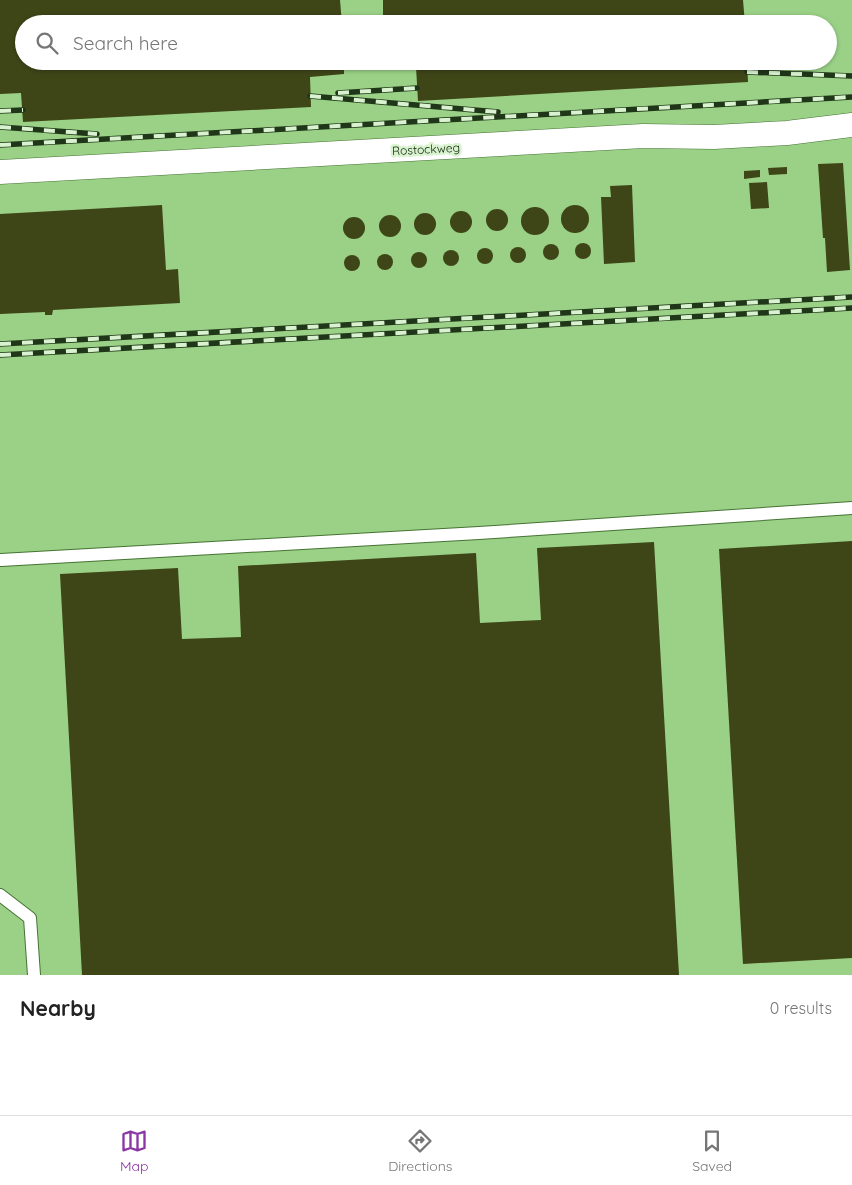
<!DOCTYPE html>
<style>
body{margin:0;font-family:Quicksand,sans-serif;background:#f6f6f6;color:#222}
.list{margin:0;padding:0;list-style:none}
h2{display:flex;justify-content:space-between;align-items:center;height:65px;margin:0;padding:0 20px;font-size:21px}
h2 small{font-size:16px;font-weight:400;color:#767676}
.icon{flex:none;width:28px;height:28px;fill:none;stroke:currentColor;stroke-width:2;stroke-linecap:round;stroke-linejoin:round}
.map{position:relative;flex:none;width:852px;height:975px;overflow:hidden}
.search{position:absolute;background:#fff;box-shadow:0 1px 4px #0004;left:15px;right:15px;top:15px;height:55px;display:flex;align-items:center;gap:12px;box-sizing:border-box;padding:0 18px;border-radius:28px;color:#767676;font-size:19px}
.sheet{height:140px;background:#fff}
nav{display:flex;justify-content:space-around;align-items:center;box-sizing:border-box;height:70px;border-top:1px solid #e0e0e0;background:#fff;font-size:14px;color:#767676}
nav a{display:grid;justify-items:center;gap:2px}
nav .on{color:#8a36a3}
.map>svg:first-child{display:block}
.built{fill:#9ad186;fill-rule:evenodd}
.building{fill:#3e4517}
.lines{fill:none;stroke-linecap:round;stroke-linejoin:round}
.lane-casing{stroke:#457333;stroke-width:14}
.street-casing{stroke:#457333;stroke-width:25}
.lane{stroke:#fff;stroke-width:12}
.street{stroke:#fff;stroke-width:24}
.rail-casing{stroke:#203618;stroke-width:5.5}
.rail{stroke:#d9f3d0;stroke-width:4;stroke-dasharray:11;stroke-linecap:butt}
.labels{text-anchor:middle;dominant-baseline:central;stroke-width:5;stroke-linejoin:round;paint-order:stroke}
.street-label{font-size:12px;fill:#0e2107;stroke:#d9f3d0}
</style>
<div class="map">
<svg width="852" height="975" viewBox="0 0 852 975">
<rect width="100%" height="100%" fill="#a8da96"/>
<path class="built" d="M0,0H852V975H0ZM24,24H828V61H24Z"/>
<g class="building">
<path d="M0,0H340L342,24H24V61H344V74L310,77L311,107L23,122L21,93L0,94Z"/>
<path d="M383,0H743L745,24H383Z"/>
<path d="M385,61H747L748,82L418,101L416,67L385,69Z"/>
<path d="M843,163L850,270L827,272L825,238H823L818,164Z"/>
<path d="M787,167V174L769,175L768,168Z"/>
<path d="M760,170V177L744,179V171Z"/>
<path d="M767,182L769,208L751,209L749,183Z"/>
<path d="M632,185L635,262L604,264L601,197H611L610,186Z"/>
<path d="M162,205L166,270L178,269L180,303L53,310L52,315H45V312L0,314V214Z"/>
<circle cx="575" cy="219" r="14"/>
<circle cx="535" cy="221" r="14"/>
<circle cx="497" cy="220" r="11"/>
<circle cx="461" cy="222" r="11"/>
<circle cx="425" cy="224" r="11"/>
<circle cx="390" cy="226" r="11"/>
<circle cx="354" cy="228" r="11"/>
<circle cx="583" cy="251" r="8"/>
<circle cx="551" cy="252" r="8"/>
<circle cx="518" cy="255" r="8"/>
<circle cx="485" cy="256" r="8"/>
<circle cx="451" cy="258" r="8"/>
<circle cx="419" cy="260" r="8"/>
<circle cx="385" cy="262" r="8"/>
<circle cx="352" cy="263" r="8"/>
<path d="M852,541V958L743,964L719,549Z"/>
<path d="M654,542L679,975H82L60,574L178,568L182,639L241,637L238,566L476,553L480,623L541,620L537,548Z"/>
</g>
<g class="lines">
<defs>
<g id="lane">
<path d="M1,560L479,533L852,508"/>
<path d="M0,895L30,918L34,975"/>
</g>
<path id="street" d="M0,172L643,136L714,137L787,133L852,125"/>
</defs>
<use href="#lane" class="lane-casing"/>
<use href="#street" class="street-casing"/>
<use href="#lane" class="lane"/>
<use href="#street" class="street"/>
<defs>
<g id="rail">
<path d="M747,72L852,76"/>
<path d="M338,93L417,88"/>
<path d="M310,96L498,112"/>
<path d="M0,111L23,110"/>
<path d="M0,127L97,134"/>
<path d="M0,145L852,97"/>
<path d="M0,344L852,297"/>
<path d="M0,355L852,308"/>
</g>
</defs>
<use href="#rail" class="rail-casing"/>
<use href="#rail" class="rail"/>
</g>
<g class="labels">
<g class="street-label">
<text transform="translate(426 149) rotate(-3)">Rostockweg</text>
</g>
</g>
</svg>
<div class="search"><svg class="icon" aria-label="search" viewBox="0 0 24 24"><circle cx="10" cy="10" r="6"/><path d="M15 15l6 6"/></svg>Search here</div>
</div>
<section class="sheet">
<h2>Nearby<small>0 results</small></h2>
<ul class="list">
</ul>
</section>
<nav>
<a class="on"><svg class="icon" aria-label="map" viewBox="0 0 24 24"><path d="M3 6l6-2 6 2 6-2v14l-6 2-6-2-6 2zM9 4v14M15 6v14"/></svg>Map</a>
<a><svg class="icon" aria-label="directions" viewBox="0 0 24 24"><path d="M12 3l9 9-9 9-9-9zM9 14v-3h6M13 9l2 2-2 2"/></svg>Directions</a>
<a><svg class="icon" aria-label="saved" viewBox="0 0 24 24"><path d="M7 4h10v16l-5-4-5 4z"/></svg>Saved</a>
</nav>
